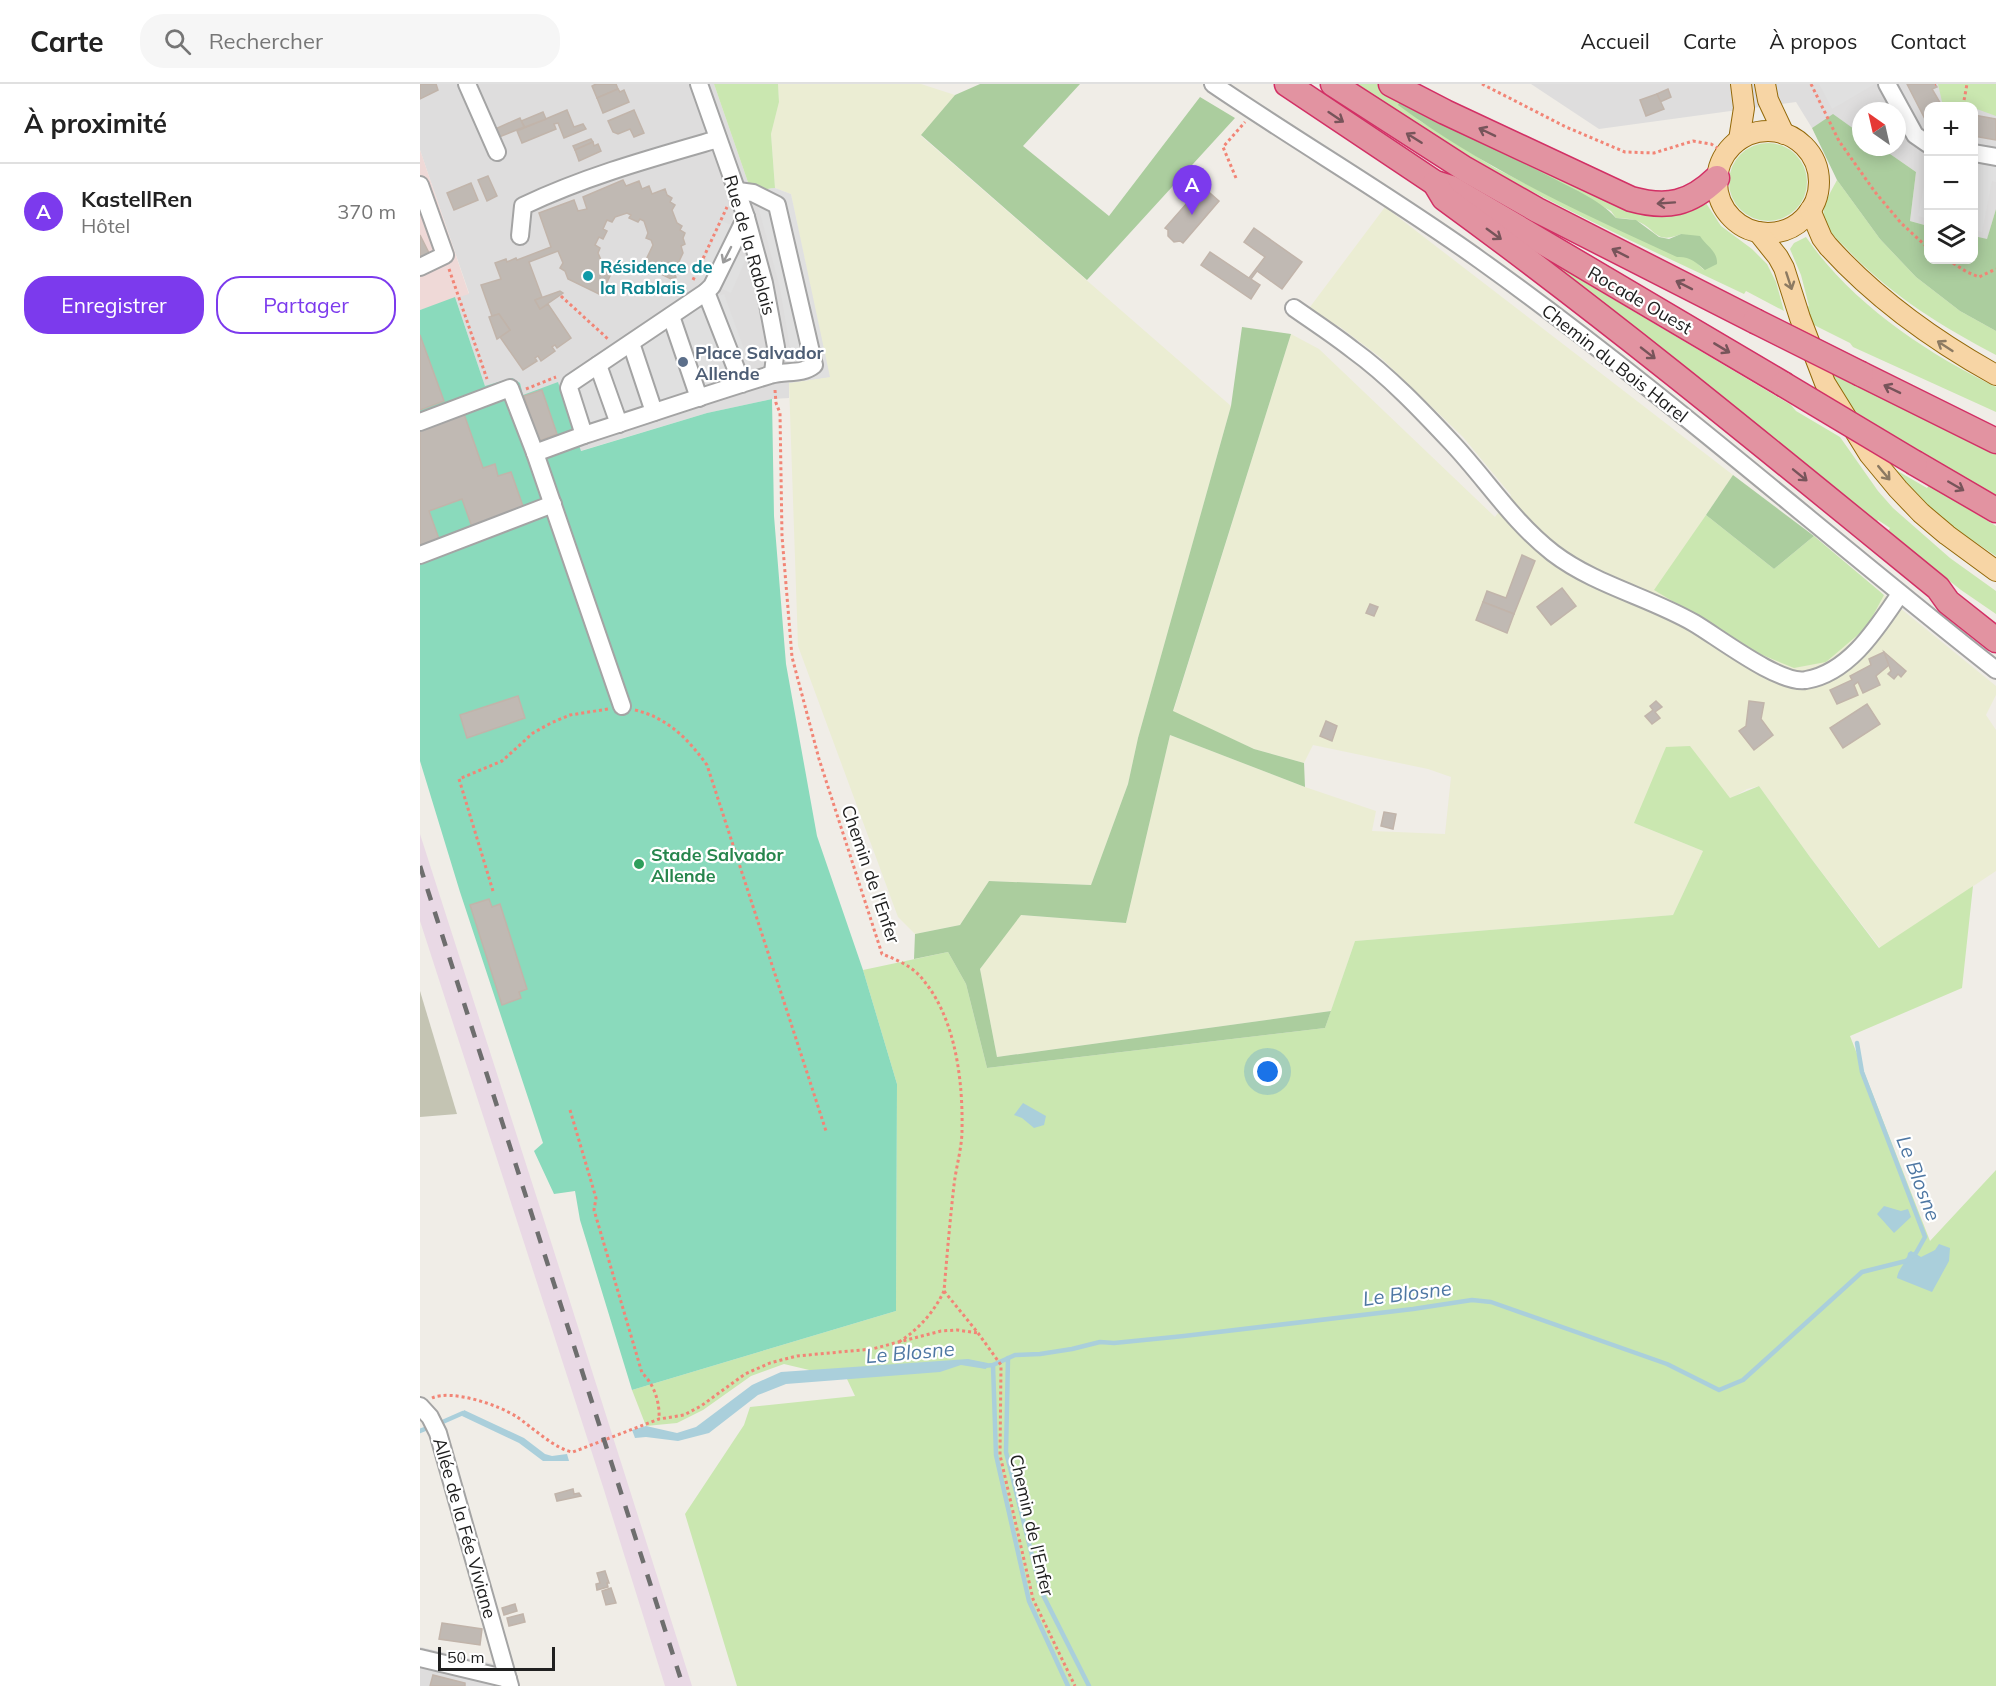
<!DOCTYPE html>
<html lang="fr">
<meta charset="utf-8">
<style>
body{margin:0;font-family:Mulish,sans-serif;background:#f6f6f6;color:#222}
.controls{position:absolute;right:18px;top:18px;display:grid;overflow:hidden;border-radius:12px;box-shadow:0 3px 15px #0003}
.controls button{width:54px;height:54px;display:grid;place-items:center;padding:0;border:0;border-bottom:2px solid #e0e0e0;background:#fff;color:#222;font:30px sans-serif}
.compass{position:absolute;left:1432px;top:18px;width:54px;height:54px;border-radius:50%;background:#fff;box-shadow:0 3px 15px #0003;rotate:326deg}
.scale{position:absolute;left:18px;bottom:15px;width:117px;box-sizing:border-box;padding-left:6px;border:3px solid #202020;border-top:0;font-size:16px;line-height:21px;white-space:nowrap;color:#202020;-webkit-text-stroke:4px #fff;paint-order:stroke}
.you{position:absolute;left:848px;top:988px;width:21px;height:21px;margin:-15px;border:4px solid #fff;border-radius:50%;background:#1a73e8;box-shadow:0 0 0 9px #1a73e833}
.badge{display:grid;place-items:center;width:39px;height:39px;border-radius:50%;background:#7c3aed;color:#fff;font-size:20px;font-weight:700}
.pin{position:absolute;translate:-50% -50px;filter:drop-shadow(0 2px 3px #0008)}
.pin::after{content:'';position:absolute;top:32px;width:21px;height:18px;background:inherit;clip-path:polygon(0 0,100% 0,50% 100%)}
.list{margin:0;padding:0;list-style:none}
h2{display:flex;justify-content:space-between;align-items:center;height:78px;margin:0;padding:0 24px;font-size:26px}
h2 small{font-size:20px;font-weight:400;color:#767676}
.list li{display:grid;grid-template-columns:39px 1fr auto;gap:18px;align-items:center;box-sizing:border-box;height:96px;padding:0 24px;border-top:2px solid #e0e0e0}
.list b{display:block;font-size:22px;white-space:nowrap}
.list p{margin:0;font-size:20px;white-space:nowrap;color:#767676}
.list em{font-size:20px;font-style:normal;color:#767676}
.actions{display:flex;gap:12px;padding:18px 24px}
.actions a{flex:1;padding:14px 0;border:2px solid #7c3aed;border-radius:24px;text-align:center;font-size:21px;color:#7c3aed}
.actions .main{background:#7c3aed;color:#fff}
.icon{flex:none;width:33px;height:33px;fill:none;stroke:currentColor;stroke-width:2;stroke-linecap:round;stroke-linejoin:round}
.map{position:relative;flex:none;width:1576px;height:1602px;overflow:hidden}
header{display:flex;align-items:center;gap:36px;box-sizing:border-box;height:84px;padding:0 30px;background:#fff;border-bottom:2px solid #e0e0e0}
header strong{font-size:28px}
nav{display:flex;gap:33px;margin-inline-start:auto;font-size:21px}
.search{width:420px;height:54px;background:#f6f6f6;display:flex;align-items:center;gap:15px;box-sizing:border-box;padding:0 21px;border-radius:24px;color:#767676;font-size:22px}
main{display:flex}
aside{flex:1;background:#fff}
.map>svg:first-child{display:block}
.residential{fill:#dedddd}
.commercial{fill:#efd9d7}
.industrial{fill:#e9d9e5}
.construction{fill:#c4c4b3}
.farmland{fill:#ebedd3}
.grass{fill:#cae7b0;fill-rule:evenodd}
.forest{fill:#abcd9e}
.pitch{fill:#8adabc}
.parking{fill:#e0e0e0}
.water{fill:#aacfdb}
.lines{fill:none;stroke-linecap:round;stroke-linejoin:round}
.stream{stroke:#aacfdb;stroke-width:4.5}
.building{fill:#c0b9b3;stroke:#c1b4aa;stroke-width:1.5}
.minor-casing{stroke:#a4a4a4;stroke-width:20}
.major-casing{stroke:#936808;stroke-width:22}
.highway-casing{stroke:#d23065;stroke-width:27}
.path{stroke:#f28576;stroke-width:3;stroke-dasharray:3 3;stroke-linecap:butt}
.minor{stroke:#fff;stroke-width:16}
.major{stroke:#f7d5a5;stroke-width:20}
.highway{stroke:#e293a1;stroke-width:24}
.rail{stroke:#6e6e6e;stroke-width:4.5;stroke-dasharray:12 12;stroke-linecap:butt}
.highway-bridge-casing{stroke:#d23065;stroke-width:27;stroke-linecap:butt}
.highway-bridge{stroke:#e293a1;stroke-width:24}
.oneway{stroke:#77545a}
.oneway2{stroke:#9b9b9b}
.oneway3{stroke:#8c7a62}
.culture-dot{fill:#0f9aa8;stroke:#fff;stroke-width:2}
.service-dot{fill:#5c6f8a;stroke:#fff;stroke-width:2}
.leisure-dot{fill:#2e9e5b;stroke:#fff;stroke-width:2}
.labels{text-anchor:middle;dominant-baseline:central;stroke-width:4.5;stroke-linejoin:round;paint-order:stroke}
.street-label{font-size:18px;fill:#202020;stroke:#fff}
.culture-label{font-size:18px;font-weight:bold;fill:#0d838f;stroke:#fff;text-anchor:start}
.service-label{font-size:18px;font-weight:bold;fill:#4e5e75;stroke:#fff;text-anchor:start}
.leisure-label{font-size:18px;font-weight:bold;fill:#27864d;stroke:#fff;text-anchor:start}
.water-label{font-size:20px;font-style:italic;fill:#4e77a3;stroke:#fff}
</style>
<header>
<strong>Carte</strong>
<div class="search"><svg class="icon" aria-label="search" viewBox="0 0 24 24"><circle cx="10" cy="10" r="6"/><path d="M15 15l6 6"/></svg>Rechercher</div>
<nav><a>Accueil</a><a>Carte</a><a>À propos</a><a>Contact</a></nav>
</header>
<main>
<aside>
<h2>À proximité<small></small></h2>
<ul class="list">
<li><span class="badge">A</span><div><b>KastellRen</b><p>Hôtel</p></div><em>370 m</em></li>
</ul>
<div class="actions"><a class="main">Enregistrer</a><a>Partager</a></div>
</aside>
<div class="map">
<svg width="1576" height="1602" viewBox="0 0 1576 1602">
<rect width="100%" height="100%" fill="#f0ede7"/>
<g class="residential">
<path d="M0,0H294L331,107L355,104L410,293L369,299V314L352,315L287,329L160,367L156,353L102,311L65,302L35,213L49,209L0,66Z"/>
<path d="M1111,0H1576V125L1567,156L1554,152V22H1508V142L1490,137L1496,88L1460,63H1477V27H1441V50L1413,31L1392,44L1376,18L1179,45Z"/>
<path d="M0,1563L95,1585L100,1602H0Z"/>
</g>
<path class="commercial" d="M0,66L49,210L0,226Z"/>
<path class="industrial" d="M0,750L132,1161L272,1602H245L184,1406L0,837Z"/>
<path class="construction" d="M0,907L37,1030L0,1033Z"/>
<g class="farmland">
<path d="M358,0H501L535,11L501,52L811,322L718,654L708,700L671,801L569,797L540,841L495,850L478,833L378,562L369,299L409,293L371,110L355,104L351,50L359,18Z"/>
<path d="M965,123L1313,391L1235,507L1447,543L1464,511L1576,602V611L1566,631L1576,646V787L1460,864L1390,773L1339,702L1327,705L1310,715L1214,739L1283,767L1253,831L935,857L911,927L577,973L560,885L600,831L706,839L750,651L885,703L956,727L952,747L1025,750L1031,693L1008,685L893,661L884,679L834,665L753,628L871,250L899,265L1075,433L1091,411L1043,353L961,274L920,243L887,227Z"/>
</g>
<g class="grass">
<path d="M294,0H358L359,18L351,50L355,104L331,107Z"/>
<path d="M937,0H963L1206,125C1237,134 1256,132 1286,119L1301,142L1332,165L1347,180L1356,198L1364,227L1326,207L1324,210C1252,176 1178,142 1107,105C1048,73 992,37 937,0ZM997,35L1101,77L1191,127L1196,134C1203,135 1211,134 1217,137C1237,145 1235,161 1261,150L1284,186L1275,177L1128,111L1075,84Z"/>
<path d="M1518,0H1576V32L1554,24V22L1543,21L1523,22Z"/>
<circle cx="1348" cy="98" r="39"/>
<path d="M1417,96L1460,155L1496,193L1540,227L1576,247V271C1521,242 1469,210 1426,164C1419,157 1409,148 1405,139C1399,125 1411,108 1417,96Z"/>
<path d="M1386,153C1430,218 1506,269 1576,303V328L1433,263L1430,259L1390,239L1386,224L1389,222L1381,191L1370,165L1374,159Z"/>
<path d="M1136,181L1371,321L1376,327L1420,353L1458,407L1473,424L1530,474L1576,507V530L1541,506L1467,448L1470,444L1458,436L1456,439L1131,187Z"/>
<path d="M1411,289L1576,368V414L1429,325Z"/>
<path d="M1469,382L1507,404L1509,401L1576,442V472L1528,440L1505,421Z"/>
<path d="M1286,431L1354,485L1394,452L1464,511L1447,543L1406,578L1374,584L1340,570L1234,506Z"/>
<path d="M1270,662L1310,714L1339,702L1390,773L1459,864L1553,802L1542,904L1430,952L1510,1157L1576,1086V1602H317L265,1430L324,1341L330,1323L435,1312L427,1295L364,1280L331,1292L283,1326L257,1339L226,1342L212,1306L476,1227L477,1000L443,886L528,868L546,900L567,984L905,944L935,857L1253,831L1283,767L1214,739L1246,663Z"/>
</g>
<g class="forest">
<path d="M560,0H660L603,62L689,132L780,13L815,34L667,196L501,51L535,11Z"/>
<path d="M981,15C1030,38 1077,65 1125,90C1147,102 1181,116 1196,134L1216,136L1239,153L1249,155L1261,150L1280,152C1286,162 1298,167 1297,180L1285,186C1276,178 1269,172 1257,173C1161,129 1063,84 978,21Z"/>
<path d="M1413,30L1441,50V63H1460L1496,88L1490,137L1508,142V176H1554V152L1567,155L1576,125V247L1540,227L1496,193L1460,155L1417,96L1392,44Z"/>
<path d="M822,243L871,250L753,627L834,665L884,679L885,703L750,651L706,839L601,831L560,885L577,973L911,927L905,944L567,984L546,900L528,868L494,875L495,850L540,841L569,797L671,801L708,700L718,654L811,322Z"/>
<path d="M1313,391L1394,452L1354,485L1286,431Z"/>
</g>
<path class="pitch" d="M35,213L65,302L92,294L100,299L103,311L138,298L161,367L287,329L352,315L354,432L366,580L397,752L443,886L477,1000L476,1227L212,1306L160,1136L155,1107L134,1110L114,1067L123,1059L40,808L0,677V226Z"/>
<g class="parking">
<path d="M1399,0H1455L1412,25Z"/>
<path d="M1554,78L1576,82V98L1572,97L1562,148L1554,146Z"/>
<path d="M1508,99V135L1498,132L1504,102Z"/>
<path d="M355,104L371,110L410,293L369,299L371,270L360,204L340,129L331,107Z"/>
<path d="M302,137L313,142L315,169L326,175L311,209L278,193Z"/>
<path d="M304,210L332,287L282,304L269,306L156,345L154,303L185,284L198,279V276L209,272L218,260L258,233L284,223L293,214Z"/>
</g>
<g class="water">
<path d="M603,1019L626,1032L624,1041L614,1044L602,1034L594,1031Z"/>
<path d="M1464,1122L1481,1127L1488,1125L1491,1133L1474,1149L1457,1130Z"/>
<path d="M1519,1160L1530,1164L1529,1177L1512,1208L1477,1194C1478,1184 1487,1179 1488,1169L1491,1167L1501,1173L1515,1166Z"/>
<path d="M548,1275L568,1279L566,1285L541,1281L520,1288L366,1300L338,1311L289,1349L258,1357L226,1353L215,1354L212,1346L226,1342L257,1349L276,1343L332,1301L361,1288Z"/>
<path d="M44,1326L104,1354L125,1370L132,1372L147,1370L149,1377H123L99,1359L42,1332Z"/>
</g>
<g class="lines">
<g class="stream">
<path d="M588,1274L586,1368L621,1507L669,1602"/>
<path d="M573,1281L576,1371L609,1517L648,1602"/>
<path d="M563,1282L573,1281L595,1271L620,1270L652,1265L680,1258L694,1259L764,1252L993,1225L1052,1216L1071,1218L1247,1280L1299,1306L1323,1296L1442,1188L1486,1177L1496,1169L1505,1153L1442,988L1437,959"/>
<path d="M18,1340L43,1329L49,1332"/>
<path d="M0,1347L10,1343"/>
</g>
</g>
<g class="building">
<path d="M0,0H16L18,6L0,15Z"/>
<path d="M176,0H196L198,5L177,14L172,2Z"/>
<path d="M1487,0H1515L1517,3L1512,5L1522,22H1508V41Z"/>
<path d="M198,5L200,8L204,6L209,18L183,29L177,14Z"/>
<path d="M1248,5L1251,13L1240,18L1237,10Z"/>
<path d="M1237,10L1244,25L1226,32L1220,16Z"/>
<path d="M147,26L154,43L163,40L166,45L144,54L138,39L134,40L136,45L102,59L97,47Z"/>
<path d="M214,26L224,49L214,53L210,45L198,50L193,48L188,37Z"/>
<path d="M123,28L126,35L105,43L101,37Z"/>
<path d="M1554,31L1576,35V56L1554,52Z"/>
<path d="M100,34L104,43L79,53L75,45Z"/>
<path d="M171,55L173,58L155,66L153,62Z"/>
<path d="M173,58L174,62L178,60L181,67L159,77L155,66Z"/>
<path d="M68,92L77,112L67,117L58,96Z"/>
<path d="M203,96L206,102L219,97L222,105L229,102L232,110L245,105L247,111L252,114L250,118L255,121L252,126L257,139L262,142L260,146L265,149L263,154L265,160L261,162L263,169L254,188L256,193L251,195L231,185L225,187L223,182L233,161L231,156L226,154L228,149L224,137L220,135L218,138L209,134L211,131L207,129L195,133L192,138L187,136L183,145L187,147L183,155L179,153L175,161L180,164L178,169L181,176L193,183L196,189L191,190L181,211L148,195L145,187L140,184L143,179L138,167L109,178L122,213L115,216L120,225L128,220L151,254L137,264L135,261L132,263L135,267L121,277L118,272L115,274L117,277L103,286L80,253L90,246L79,230L72,232L61,201L81,195L75,179L86,175L87,178L96,174L97,176L131,163L119,129L154,116L158,127L167,125L163,113Z"/>
<path d="M51,99L58,116L34,126L27,109Z"/>
<path d="M782,102L799,117L763,159L760,157L754,158L748,152V146L745,144Z"/>
<path d="M834,144L882,178L862,205L837,187L831,195L840,201L831,215L781,181L790,168L829,194L845,173L824,158Z"/>
<path d="M0,151L10,171L0,176Z"/>
<path d="M140,207L143,209L120,225L115,216Z"/>
<path d="M79,230L90,246L77,255L69,233Z"/>
<path d="M0,251L24,317L0,326Z"/>
<path d="M122,306L137,350L119,357L104,312Z"/>
<path d="M44,330L63,384L75,380L78,392L91,388L104,425L52,443L42,415L9,427L19,455L0,461V346Z"/>
<path d="M1102,471L1115,477L1094,530L1063,518L1067,507L1086,514Z"/>
<path d="M1142,504L1156,522L1131,541L1117,523Z"/>
<path d="M1063,518L1094,530L1087,549L1056,536Z"/>
<path d="M950,520L958,523L954,532L946,529Z"/>
<path d="M1464,568L1469,581L1456,592L1460,601L1443,609L1438,598L1434,601L1438,611L1417,620L1410,606L1432,596L1430,592L1451,581L1449,575Z"/>
<path d="M1464,568L1486,587L1481,593L1478,590L1474,595L1468,590L1471,587Z"/>
<path d="M98,612L105,634L47,654L40,631Z"/>
<path d="M1236,617L1242,623L1235,628L1240,634L1232,640L1225,632L1233,626L1230,622Z"/>
<path d="M1329,617L1344,619L1341,635L1353,651L1334,666L1319,647L1326,642Z"/>
<path d="M1447,620L1460,640L1423,664L1410,644Z"/>
<path d="M906,637L917,642L912,657L900,652Z"/>
<path d="M964,728L976,730L973,745L961,742Z"/>
<path d="M69,815L72,823L80,820L107,905L99,908L101,914L82,921L50,821Z"/>
<path d="M153,1405L154,1410L159,1409L161,1412L137,1417L135,1410Z"/>
<path d="M185,1487L189,1499H187L188,1503L177,1506L176,1500L180,1499L177,1489Z"/>
<path d="M191,1504L196,1519L186,1521L182,1507Z"/>
<path d="M95,1520L97,1527L84,1531L82,1524Z"/>
<path d="M103,1530L105,1538L89,1542L87,1534Z"/>
<path d="M22,1539L62,1545L60,1561L19,1555Z"/>
<path d="M13,1591L45,1599V1602H10Z"/>
</g>
<g class="lines">
<defs>
<g id="minor">
<path d="M47,0L77,68"/>
<path d="M279,0L326,133L344,199L356,263L353,289"/>
<path d="M793,0C881,60 974,114 1060,176C1239,304 1403,450 1576,586"/>
<path d="M1467,0L1495,51L1508,60"/>
<path d="M1554,69L1576,73"/>
<path d="M0,101L25,171L0,183"/>
<path d="M318,107L333,109L357,121L394,281C382,291 365,286 350,291C288,310 226,331 164,351L149,304L151,299L286,208L322,300"/>
<path d="M100,152L103,122C166,92 232,74 298,55"/>
<path d="M286,208L292,202L326,133"/>
<path d="M874,224C894,238 914,251 933,266C969,292 1002,327 1032,359C1066,395 1093,438 1133,469C1175,501 1229,513 1274,539C1298,553 1360,601 1386,596C1429,589 1457,544 1480,510"/>
<path d="M251,232L279,314"/>
<path d="M211,259L234,328"/>
<path d="M178,281L199,340"/>
<path d="M0,338L90,304L115,369"/>
<path d="M164,351L115,369L202,622"/>
<path d="M0,471L133,420"/>
<path d="M0,1322L10,1333L18,1349L90,1602"/>
<path d="M0,1574L88,1595"/>
</g>
<g id="major">
<path d="M1345,0L1348,16L1364,50"/>
<circle cx="1348" cy="98" r="51"/>
<path d="M1319,56L1324,24L1321,0"/>
<path d="M1390,126L1402,154L1408,162C1456,215 1513,256 1576,291"/>
<path d="M1338,148L1358,173L1364,184L1380,234L1405,299L1449,370L1478,405L1501,429L1527,451L1576,487"/>
</g>
<g id="highway">
<path d="M867,0L1015,99L1031,104L1363,300"/>
<path d="M913,0L1045,85L1117,126L1335,237"/>
<path d="M971,0L1025,28L1211,115C1247,125 1270,120 1297,94"/>
<path d="M1015,99L1024,114C1194,238 1355,371 1518,504L1528,518L1576,556"/>
<path d="M1441,290L1576,357"/>
<path d="M1495,379L1576,426"/>
</g>
</defs>
<use href="#minor" class="minor-casing"/>
<use href="#major" class="major-casing"/>
<use href="#highway" class="highway-casing"/>
<g class="path">
<path d="M1062,0L1146,43L1205,68L1234,69L1273,57L1291,60L1305,69"/>
<path d="M1391,0L1419,57L1455,108L1481,139L1508,164"/>
<path d="M1515,0H1516"/>
<path d="M1543,22L1547,0"/>
<path d="M816,94L803,63L825,38"/>
<path d="M1528,176L1547,188L1559,193L1576,185"/>
<path d="M29,185L67,295"/>
<path d="M273,196L307,123"/>
<path d="M141,212L188,255"/>
<path d="M106,305L136,293"/>
<path d="M355,306L356,319L360,329L362,452L372,573L399,675L462,870C478,876 494,883 504,897C536,936 543,998 542,1046C542,1064 536,1083 534,1101C530,1136 527,1171 524,1207C514,1228 499,1245 479,1258"/>
<path d="M215,626C248,634 268,655 287,681L406,1047"/>
<path d="M73,807L39,695L82,677L113,649L131,639L150,631L188,625"/>
<path d="M150,1026L176,1114L174,1126L222,1289C234,1300 240,1318 239,1335"/>
<path d="M524,1207L558,1249L581,1281L580,1371L613,1515L655,1602"/>
<path d="M12,1314C32,1305 79,1321 97,1333C112,1343 136,1366 153,1368L239,1335L264,1331L281,1322L325,1290L350,1279L377,1272L452,1265L521,1247L537,1246L558,1249"/>
</g>
<use href="#minor" class="minor"/>
<use href="#major" class="major"/>
<use href="#highway" class="highway"/>
<path class="rail" d="M0,782L263,1602"/>
<defs>
<g id="highway-bridge">
<path d="M1335,237L1441,290"/>
<path d="M1363,300L1495,379"/>
</g>
</defs>
<use href="#highway-bridge" class="highway-bridge-casing"/>
<use href="#highway-bridge" class="highway-bridge"/>
</g>
<defs><path id="oneway-shaft" d="M-6 0H5M1.5-3L5.5 0L1.5 3" fill="none" stroke-width="1.6" stroke-linecap="round" stroke-linejoin="round" transform="scale(1.5)"/></defs>
<g class="oneway">
<use href="#oneway-shaft" transform="translate(916 33) rotate(34)"/>
<use href="#oneway-shaft" transform="translate(1067 48) rotate(-154)"/>
<use href="#oneway-shaft" transform="translate(994 54) rotate(-148)"/>
<use href="#oneway-shaft" transform="translate(1246 119) rotate(176)"/>
<use href="#oneway-shaft" transform="translate(1074 150) rotate(36)"/>
<use href="#oneway-shaft" transform="translate(1200 169) rotate(-153)"/>
<use href="#oneway-shaft" transform="translate(1264 201) rotate(-153)"/>
<use href="#oneway-shaft" transform="translate(1302 264) rotate(31)"/>
<use href="#oneway-shaft" transform="translate(1228 269) rotate(38)"/>
<use href="#oneway-shaft" transform="translate(1472 305) rotate(-154)"/>
<use href="#oneway-shaft" transform="translate(1380 391) rotate(39)"/>
<use href="#oneway-shaft" transform="translate(1536 402) rotate(30)"/>
</g>
<use class="oneway2" href="#oneway-shaft" transform="translate(307 171) rotate(117)"/>
<g class="oneway3">
<use href="#oneway-shaft" transform="translate(1369 197) rotate(72)"/>
<use href="#oneway-shaft" transform="translate(1525 262) rotate(-147)"/>
<use href="#oneway-shaft" transform="translate(1464 389) rotate(50)"/>
</g>
<circle class="culture-dot" cx="168" cy="192" r="6"/>
<circle class="service-dot" cx="263" cy="278" r="6"/>
<circle class="leisure-dot" cx="219" cy="780" r="6"/>
<g class="labels">
<g class="street-label">
<text transform="translate(330 161) rotate(74)">Rue de la Rablais</text>
<text transform="translate(1220 216) rotate(30)">Rocade Ouest</text>
<text transform="translate(1195 279) rotate(38)">Chemin du Bois Harel</text>
<text transform="translate(451 790) rotate(71)">Chemin de l'Enfer</text>
<text transform="translate(612 1441) rotate(77)">Chemin de l'Enfer</text>
<text transform="translate(45 1444) rotate(74)">Allée de la Fée Viviane</text>
</g>
<g class="culture-label">
<text x="180" y="182">Résidence de<tspan x="180" dy="21">la Rablais</tspan></text>
</g>
<g class="service-label">
<text x="275" y="268">Place Salvador<tspan x="275" dy="21">Allende</tspan></text>
</g>
<g class="leisure-label">
<text x="231" y="770">Stade Salvador<tspan x="231" dy="21">Allende</tspan></text>
</g>
<g class="water-label">
<text transform="translate(1499 1094) rotate(69)">Le Blosne</text>
<text transform="translate(987 1209) rotate(-7)">Le Blosne</text>
<text transform="translate(490 1268) rotate(-5)">Le Blosne</text>
</g>
</g>
</svg>
<div class="controls">
<button>+</button>
<button>−</button>
<button><svg class="icon" aria-label="layers" viewBox="0 0 24 24"><path d="M12 4l9 5-9 5-9-5zM3 14l9 5 9-5"/></svg></button>
</div>
<svg class="compass" viewBox="-18 -18 36 36"><path d="M0-13l5 13h-10z" fill="#e53935"/><path d="M0 13l5-13h-10z" fill="#767676"/></svg>
<div class="scale">50 m</div>
<div class="you"></div>
<div class="pin badge" style="left:772px;top:131px">A</div>
</div>
</main>
